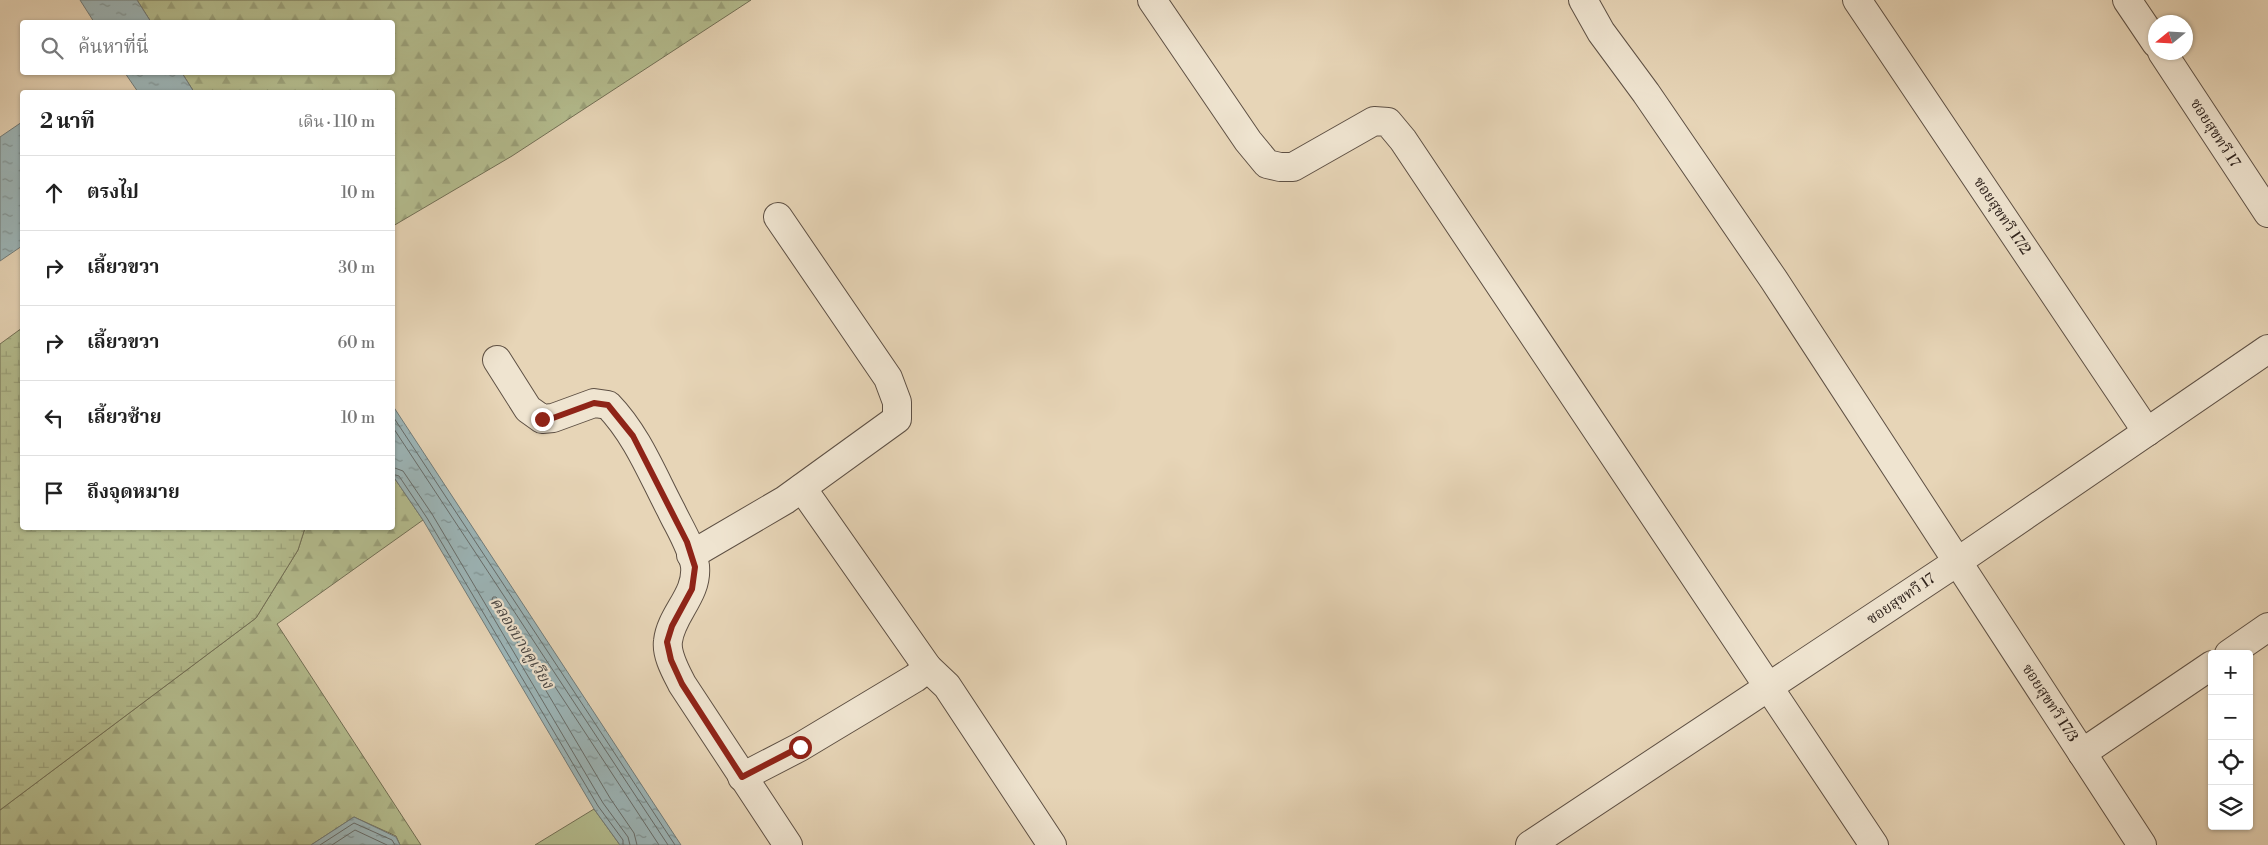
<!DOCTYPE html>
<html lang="th">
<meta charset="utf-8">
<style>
body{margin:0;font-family:"Libre Bodoni","Noto Serif Thai",serif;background:#f2f2f2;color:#222}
.controls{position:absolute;right:15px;bottom:15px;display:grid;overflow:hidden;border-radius:5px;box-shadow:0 1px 4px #0004}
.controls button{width:45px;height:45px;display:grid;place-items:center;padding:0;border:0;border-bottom:1px solid #e0e0e0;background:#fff;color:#222;font:25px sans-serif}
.compass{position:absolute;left:2148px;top:15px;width:45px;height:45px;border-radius:50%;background:#fff;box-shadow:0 1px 4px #0004;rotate:252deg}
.stop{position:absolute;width:15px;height:15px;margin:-11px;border:4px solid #8f2418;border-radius:50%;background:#fff}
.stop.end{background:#8f2418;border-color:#fff;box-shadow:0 1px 5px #0008}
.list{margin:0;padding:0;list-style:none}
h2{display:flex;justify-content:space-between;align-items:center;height:65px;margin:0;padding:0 20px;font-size:21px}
h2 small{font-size:16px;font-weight:400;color:#767676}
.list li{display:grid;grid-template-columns:32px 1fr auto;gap:15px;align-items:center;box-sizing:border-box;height:75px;padding:0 20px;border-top:1px solid #e0e0e0}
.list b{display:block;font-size:19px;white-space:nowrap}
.list em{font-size:16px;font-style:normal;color:#767676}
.icon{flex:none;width:28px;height:28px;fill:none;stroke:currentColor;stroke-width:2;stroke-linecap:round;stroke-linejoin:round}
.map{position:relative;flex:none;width:2268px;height:845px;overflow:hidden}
.search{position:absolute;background:#fff;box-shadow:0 1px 4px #0004;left:20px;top:20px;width:375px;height:55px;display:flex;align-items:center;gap:12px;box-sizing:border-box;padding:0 18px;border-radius:5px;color:#767676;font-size:19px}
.panel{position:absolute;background:#fff;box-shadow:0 1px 4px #0004;left:20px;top:90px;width:375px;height:440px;border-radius:5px}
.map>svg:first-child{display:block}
.green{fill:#b4bd8f;stroke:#727056}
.forest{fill:url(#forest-firs);stroke:#727056}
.wetland{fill:url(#wetland-marsh);stroke:#727056}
.water{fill:url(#water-ripples);stroke:#717c7b}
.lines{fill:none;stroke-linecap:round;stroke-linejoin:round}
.shore{stroke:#666d6c;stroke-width:1}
.minor-casing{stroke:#5e5044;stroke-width:30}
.minor{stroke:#efe4d0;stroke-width:28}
.route{stroke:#8f2418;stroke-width:6}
.labels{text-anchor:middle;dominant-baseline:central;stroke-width:4.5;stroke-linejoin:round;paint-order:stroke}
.street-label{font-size:15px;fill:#30241e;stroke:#efe4d0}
.water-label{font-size:16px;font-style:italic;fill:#4b4845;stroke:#efe4d0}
</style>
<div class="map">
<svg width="2268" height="845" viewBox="0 0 2268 845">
<defs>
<pattern id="forest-firs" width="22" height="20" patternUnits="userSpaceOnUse" patternTransform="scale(1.25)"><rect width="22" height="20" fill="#b4bd8f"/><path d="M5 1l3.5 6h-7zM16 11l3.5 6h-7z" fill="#9ba27b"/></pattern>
<pattern id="wetland-marsh" width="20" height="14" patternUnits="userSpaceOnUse" patternTransform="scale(1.25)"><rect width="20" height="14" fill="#b4bd8f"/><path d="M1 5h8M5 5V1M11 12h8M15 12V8" fill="none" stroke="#9ba27b"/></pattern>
<pattern id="water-ripples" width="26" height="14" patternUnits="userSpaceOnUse" patternTransform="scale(1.25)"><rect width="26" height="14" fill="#9cb6b9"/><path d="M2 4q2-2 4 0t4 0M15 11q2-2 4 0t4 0" fill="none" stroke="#809496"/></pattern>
</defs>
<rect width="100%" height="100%" fill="#e7d5b7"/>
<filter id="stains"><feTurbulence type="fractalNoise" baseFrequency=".004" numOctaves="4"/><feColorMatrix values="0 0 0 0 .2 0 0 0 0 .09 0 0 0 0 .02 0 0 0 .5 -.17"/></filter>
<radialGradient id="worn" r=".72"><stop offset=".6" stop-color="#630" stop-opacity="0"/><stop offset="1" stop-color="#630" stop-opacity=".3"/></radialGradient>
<path class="green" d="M594,809L620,845H535Z"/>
<g class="forest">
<path d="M137,0H751L512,156L393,226L392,92H194L182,73L392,72V22H151Z"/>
<path d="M393,476L423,520L277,624L421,845H400L396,836L354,817L311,845H0V810L256,618L298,550L305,528H392Z"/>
</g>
<path class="wetland" d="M22,328V528H305L298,550L256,618L0,810V344Z"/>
<g class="water">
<path d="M80,0H137L151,22H94Z"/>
<path d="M125,73H182L194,92H138Z"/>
<path d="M22,122V246L0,261V137Z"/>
<path d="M392,406H393L681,845H620L594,809L423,520L393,476Z"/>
<path d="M354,817L396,837L400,845H311Z"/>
</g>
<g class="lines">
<g class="shore">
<path d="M392,415L675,845"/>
<path d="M392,426L668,845"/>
<path d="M392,467L403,471L432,514L603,803L628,837L630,845"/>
<path d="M392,474L399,476L427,518L598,806L623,840V845"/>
<path d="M320,845L354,823L392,840L395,845"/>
<path d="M332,845L355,830L387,845"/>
<path d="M637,845L634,833L610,798L492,600L493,597H496L659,845"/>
</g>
<defs>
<g id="minor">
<path d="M1152,0L1248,141L1267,164L1280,167H1293L1374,121L1388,122L1403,140L1874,845"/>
<path d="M1583,0L1601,32L1646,93L1774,280L2142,845"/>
<path d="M1857,0L2147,432"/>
<path d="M2127,0L2156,43"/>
<path d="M2162,52L2268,213"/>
<path d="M497,360L528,409L542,419L553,418L594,403L608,405C637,435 652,474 671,510C679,527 692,547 695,566C698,595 671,614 668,641C666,655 676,672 682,684L788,845"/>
<path d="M802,488L928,668"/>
<path d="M691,555L785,500L897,419V402L888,378L778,217"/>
<path d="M2229,654L2268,627"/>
<path d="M2082,753L2212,665"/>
<path d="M742,777L800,747L915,678L928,668L947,686L1052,845"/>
<path d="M1530,845L1957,562L2268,349"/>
</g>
</defs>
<use href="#minor" class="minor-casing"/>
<use href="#minor" class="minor"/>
</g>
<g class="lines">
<path class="route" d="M542,419L553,418L594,403L608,405L633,436L687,542L695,567L692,589L672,626L667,642L671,660L682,684L742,777L800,747"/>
</g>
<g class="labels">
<g class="street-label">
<text transform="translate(2215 133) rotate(57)">ซอยสุขทวี 17</text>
<text transform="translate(2002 216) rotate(56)">ซอยสุขทวี 17/2</text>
<text transform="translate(1901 599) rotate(-34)">ซอยสุขทวี 17</text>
<text transform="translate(2050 703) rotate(57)">ซอยสุขทวี 17/3</text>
</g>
<g class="water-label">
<text transform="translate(522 643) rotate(58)">คลองบางคูเวียง</text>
</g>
</g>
<rect width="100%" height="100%" filter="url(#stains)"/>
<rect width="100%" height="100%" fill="url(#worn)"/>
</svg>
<div class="controls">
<button>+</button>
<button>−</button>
<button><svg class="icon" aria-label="locate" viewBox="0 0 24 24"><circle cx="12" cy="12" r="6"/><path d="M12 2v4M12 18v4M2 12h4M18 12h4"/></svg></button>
<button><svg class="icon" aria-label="layers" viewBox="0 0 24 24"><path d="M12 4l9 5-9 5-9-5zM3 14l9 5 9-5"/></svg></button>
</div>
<svg class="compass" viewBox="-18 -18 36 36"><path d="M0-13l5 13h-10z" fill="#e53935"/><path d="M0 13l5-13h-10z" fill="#767676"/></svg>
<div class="stop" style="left:800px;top:747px"></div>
<div class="stop end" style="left:542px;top:419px"></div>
<div class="search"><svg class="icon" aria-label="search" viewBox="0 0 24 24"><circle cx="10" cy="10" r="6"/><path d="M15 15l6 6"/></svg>ค้นหาที่นี่</div>
<section class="panel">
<h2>2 นาที<small>เดิน · 110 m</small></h2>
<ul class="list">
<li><svg class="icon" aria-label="ahead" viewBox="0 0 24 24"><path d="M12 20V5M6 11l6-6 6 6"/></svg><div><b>ตรงไป</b></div><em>10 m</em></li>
<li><svg class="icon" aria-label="right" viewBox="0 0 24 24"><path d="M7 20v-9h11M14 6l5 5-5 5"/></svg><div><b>เลี้ยวขวา</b></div><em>30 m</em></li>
<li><svg class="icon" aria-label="right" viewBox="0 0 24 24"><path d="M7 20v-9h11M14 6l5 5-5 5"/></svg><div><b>เลี้ยวขวา</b></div><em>60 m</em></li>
<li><svg class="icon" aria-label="left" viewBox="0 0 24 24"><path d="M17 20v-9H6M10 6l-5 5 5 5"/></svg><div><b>เลี้ยวซ้าย</b></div><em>10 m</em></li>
<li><svg class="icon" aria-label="arrive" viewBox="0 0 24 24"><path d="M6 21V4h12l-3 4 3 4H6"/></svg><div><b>ถึงจุดหมาย</b></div></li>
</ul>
</section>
</div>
